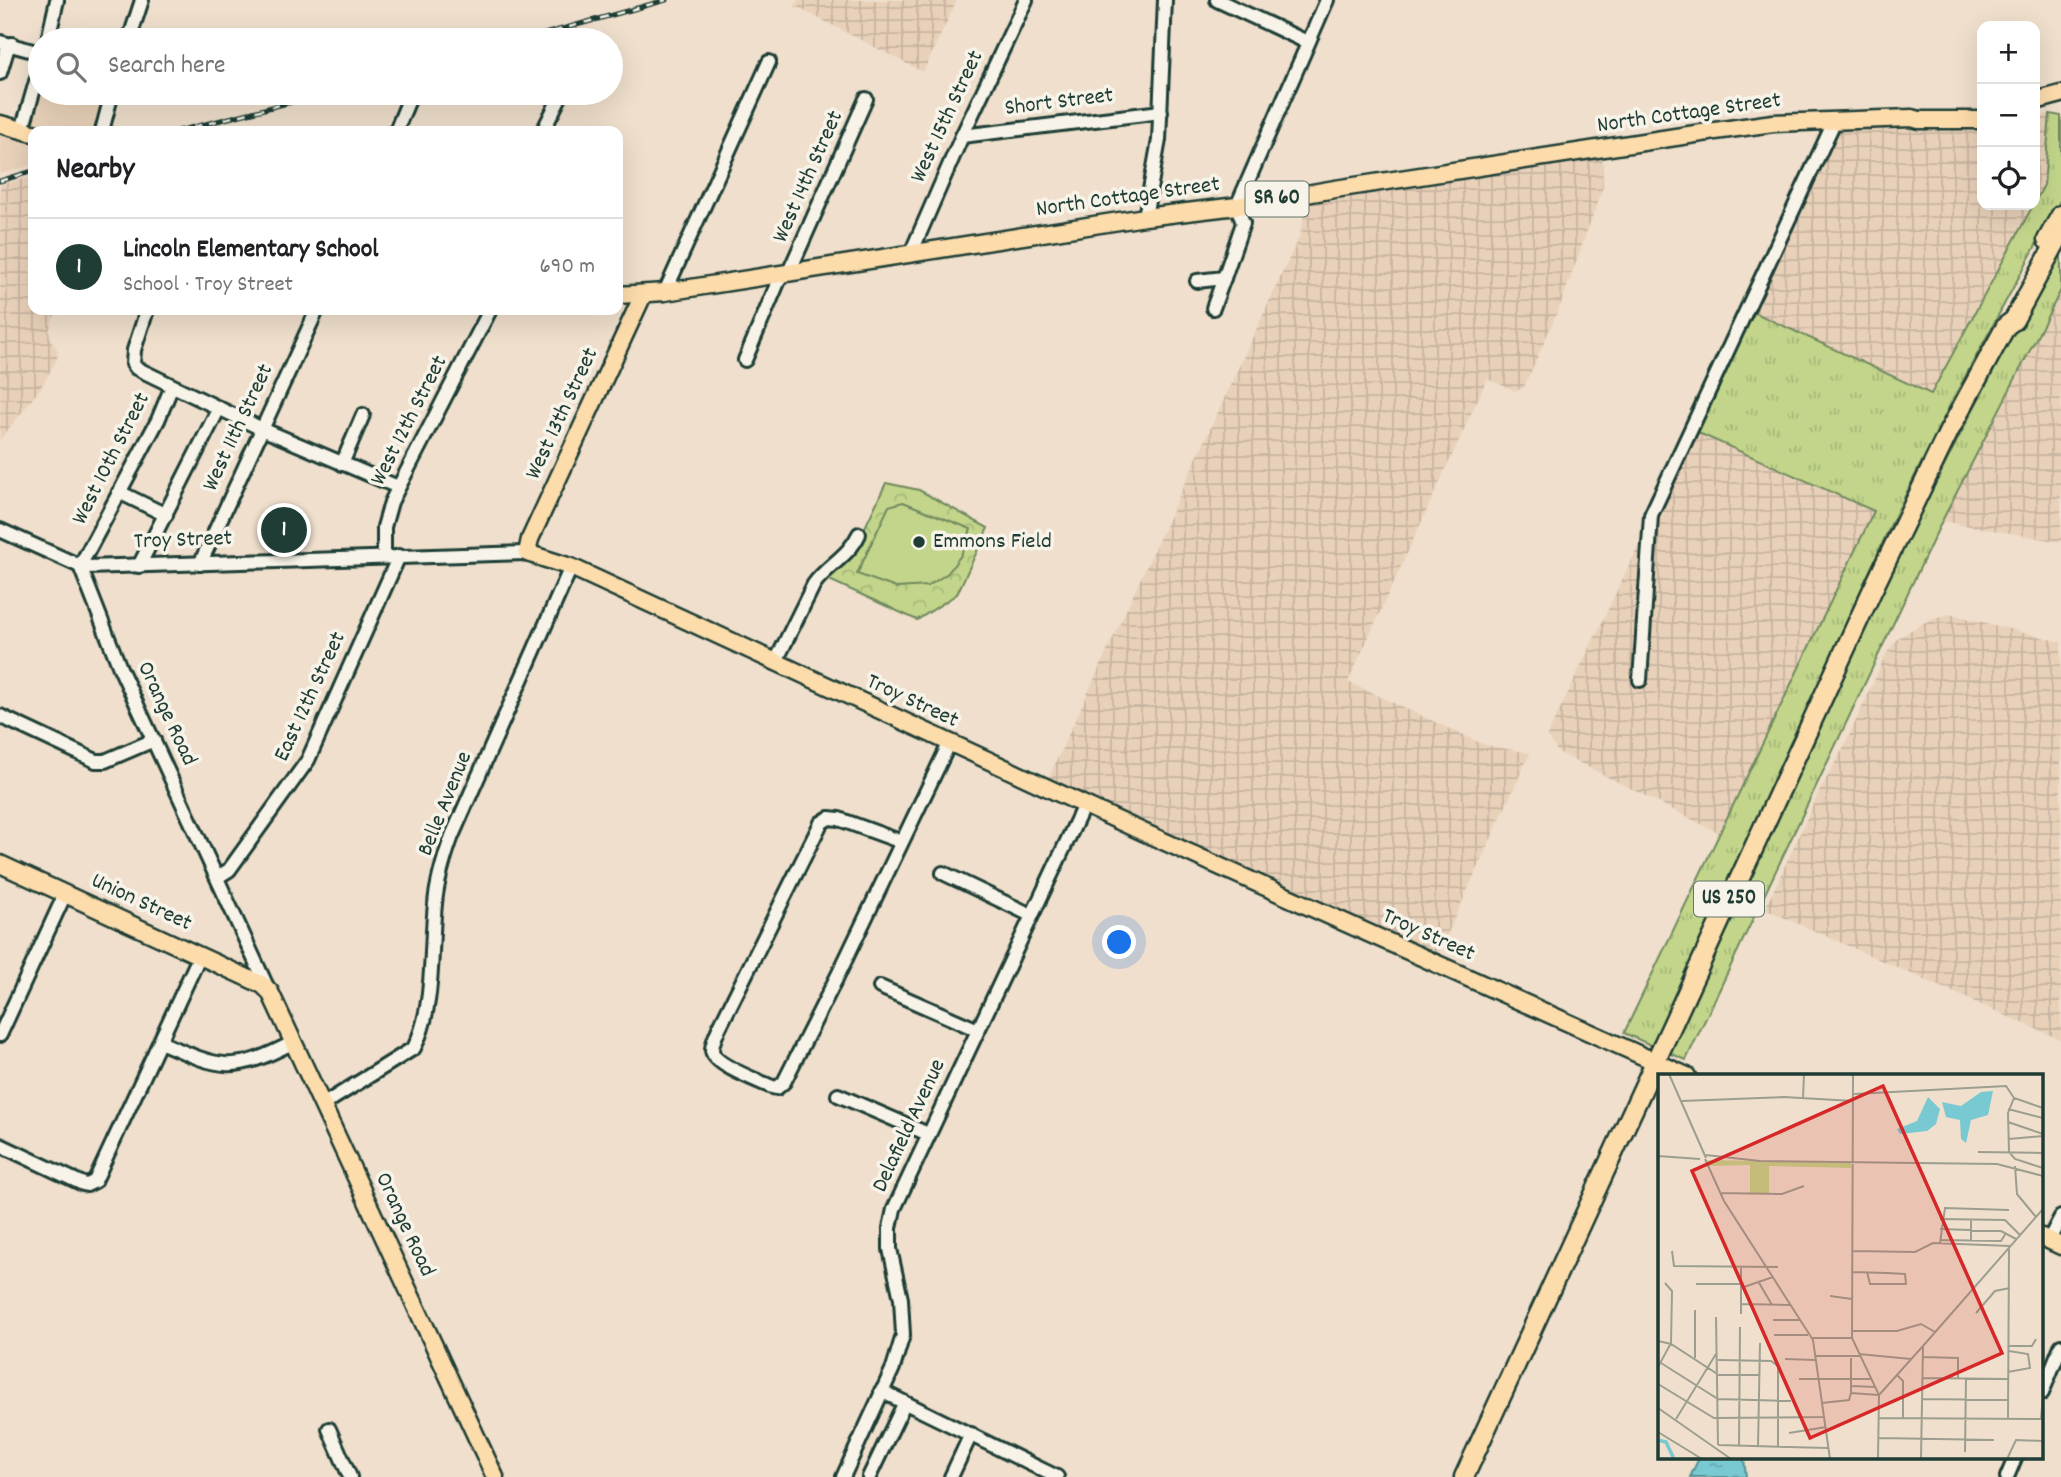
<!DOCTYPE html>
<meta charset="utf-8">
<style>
body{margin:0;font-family:Dekko,sans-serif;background:#f2f2f2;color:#202124}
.controls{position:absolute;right:21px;top:21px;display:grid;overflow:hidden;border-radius:14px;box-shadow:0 7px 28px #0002}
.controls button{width:63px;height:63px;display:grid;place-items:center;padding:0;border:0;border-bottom:2px solid #e0e0e0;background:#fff;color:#202124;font:35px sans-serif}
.you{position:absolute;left:1120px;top:943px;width:24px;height:24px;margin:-18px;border:5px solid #fff;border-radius:50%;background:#1a73e8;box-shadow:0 0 0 10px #1a73e833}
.badge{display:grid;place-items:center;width:46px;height:46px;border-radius:50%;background:#1f3d34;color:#fff;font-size:23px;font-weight:700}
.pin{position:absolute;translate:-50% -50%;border:4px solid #fff;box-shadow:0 2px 7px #0006}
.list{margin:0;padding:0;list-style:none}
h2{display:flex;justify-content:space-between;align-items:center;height:91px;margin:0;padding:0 28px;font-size:30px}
h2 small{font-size:23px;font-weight:400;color:#757577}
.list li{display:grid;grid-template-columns:46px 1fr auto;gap:21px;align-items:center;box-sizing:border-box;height:98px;padding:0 28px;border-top:2px solid #e0e0e0}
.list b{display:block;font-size:26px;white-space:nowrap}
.list p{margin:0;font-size:23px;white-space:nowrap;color:#757577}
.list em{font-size:23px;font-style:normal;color:#757577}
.icon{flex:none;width:38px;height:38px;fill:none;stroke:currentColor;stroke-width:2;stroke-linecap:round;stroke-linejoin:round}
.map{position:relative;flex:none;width:2061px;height:1477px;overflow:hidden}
.search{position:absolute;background:#fff;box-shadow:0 7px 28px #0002;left:28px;top:28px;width:595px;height:77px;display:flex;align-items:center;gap:18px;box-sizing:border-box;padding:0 24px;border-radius:38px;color:#757577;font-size:26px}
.panel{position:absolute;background:#fff;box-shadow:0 7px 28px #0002;left:28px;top:126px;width:595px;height:189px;border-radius:14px}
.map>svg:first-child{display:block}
.built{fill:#e9d1b9}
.industrial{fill:url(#industrial-grid)}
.grass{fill:url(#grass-tufts);stroke:#70895f;stroke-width:2}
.forest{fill:url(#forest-crowns);stroke:#70895f;stroke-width:2}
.pitch{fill:#c2d58a;stroke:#70895f;stroke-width:2}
.water{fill:url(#water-ripples);stroke:#549192;stroke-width:2}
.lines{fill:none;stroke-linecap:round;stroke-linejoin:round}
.minor-casing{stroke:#1f3d34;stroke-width:18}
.major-casing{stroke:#1f3d34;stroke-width:21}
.highway-casing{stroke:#1f3d34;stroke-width:23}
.minor{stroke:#f7f3e8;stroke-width:12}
.major{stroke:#fddcac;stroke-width:16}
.highway{stroke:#fddcac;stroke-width:18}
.rail-casing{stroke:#1f3d34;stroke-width:5}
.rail{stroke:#f7f3e8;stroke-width:2.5;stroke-dasharray:8;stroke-linecap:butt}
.poi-dot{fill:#1f3d34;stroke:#f7f3e8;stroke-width:2.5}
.labels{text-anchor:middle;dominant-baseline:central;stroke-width:7;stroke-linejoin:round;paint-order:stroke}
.shield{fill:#f7f3e8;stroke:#60746a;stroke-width:2}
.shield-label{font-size:21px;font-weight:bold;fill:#1f3d34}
.street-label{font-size:23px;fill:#1f3d34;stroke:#f7f3e8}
.poi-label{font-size:23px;fill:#1f3d34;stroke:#f7f3e8;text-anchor:start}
.inset-river{fill:none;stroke:#78c9d1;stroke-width:3.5}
.inset-road{fill:none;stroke:#9c9e8f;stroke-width:2}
.view{fill:#d62828;fill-opacity:0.15;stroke:#d62828;stroke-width:3.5}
.inset-edge{fill:none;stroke:#1f3d34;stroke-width:3.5}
</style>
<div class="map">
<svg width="2061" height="1477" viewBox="0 0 2061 1477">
<defs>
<pattern id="industrial-grid" width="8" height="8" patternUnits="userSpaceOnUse" patternTransform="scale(1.75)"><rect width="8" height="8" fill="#e9d1b9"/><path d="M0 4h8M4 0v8" fill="none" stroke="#c7b4a0"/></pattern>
<pattern id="grass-tufts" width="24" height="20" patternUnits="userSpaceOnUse" patternTransform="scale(1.75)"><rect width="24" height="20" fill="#c2d58a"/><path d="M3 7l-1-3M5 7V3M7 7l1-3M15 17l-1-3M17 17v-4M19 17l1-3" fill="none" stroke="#a6b878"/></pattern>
<pattern id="forest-crowns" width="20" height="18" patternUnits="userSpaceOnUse" patternTransform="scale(1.75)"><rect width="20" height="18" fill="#c2d58a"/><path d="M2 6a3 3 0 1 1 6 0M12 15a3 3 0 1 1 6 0" fill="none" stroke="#a6b878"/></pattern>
<pattern id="water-ripples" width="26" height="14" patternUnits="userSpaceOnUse" patternTransform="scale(1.75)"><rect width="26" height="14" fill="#78c9d1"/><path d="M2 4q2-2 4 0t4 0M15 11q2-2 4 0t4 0" fill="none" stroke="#62a4aa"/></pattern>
</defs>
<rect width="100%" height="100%" fill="#efdfcc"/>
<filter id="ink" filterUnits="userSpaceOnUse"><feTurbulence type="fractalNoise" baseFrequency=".0143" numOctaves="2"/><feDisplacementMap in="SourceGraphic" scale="14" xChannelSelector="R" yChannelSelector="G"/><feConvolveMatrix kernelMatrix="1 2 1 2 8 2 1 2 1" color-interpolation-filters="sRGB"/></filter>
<g filter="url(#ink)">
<path class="built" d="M40,53V93H117L105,131H33V165L0,174V120L19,125Z"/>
<g class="industrial">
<path d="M798,0H957L923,72L795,6Z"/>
<path d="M2050,114L2044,185L2035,202V118Z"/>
<path d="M1982,124V205H2033L1931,394L1749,310L1835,128Z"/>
<path d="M1602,155L1603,187L1560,306L1524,387L1516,391L1487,379L1348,682L1485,745L1530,753L1436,959L1046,783L1300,235L1307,198Z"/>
<path d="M33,176V310H57L49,331L51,341L58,350L57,359L40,389L0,440V185Z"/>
<path d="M2061,290V542L1942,521Z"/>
<path d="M1694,431L1875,511L1719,833L1558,752L1547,736Z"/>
<path d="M1951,614L2061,642V1040L1765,909L1819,792L1845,745L1886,654L1897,639L1911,630L1933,618Z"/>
</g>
<g class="grass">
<path d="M2050,114L2061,116V199L1953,399L1891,524L1655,1047L1624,1033L1874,511L1694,431L1749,310L1931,394L2044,185Z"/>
<path d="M2061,247V290L1942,521L1686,1060L1667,1052C1793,781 1914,507 2061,247Z"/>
</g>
<path class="forest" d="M886,483L919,490L988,528L957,594L917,620L825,578L850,559Z"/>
<path class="pitch" d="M903,502L971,529L961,555L948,573L928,586L896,588L857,574L889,506Z"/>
<path class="water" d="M1699,1458H1744L1746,1477H1690Z"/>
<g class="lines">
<defs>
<g id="minor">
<path d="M1217,0L1307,42"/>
<path d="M48,40L57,0"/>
<path d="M129,40L142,0"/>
<path d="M0,42L40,53"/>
<path d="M0,73L7,50L12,44"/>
<path d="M22,130L40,68"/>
<path d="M102,131L112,93"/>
<path d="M396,131L410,97"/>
<path d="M543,131L562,93"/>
<path d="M962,136L1161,112"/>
<path d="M1145,217L1159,140L1165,0"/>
<path d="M911,253L962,136L1026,0"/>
<path d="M789,272L866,99"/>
<path d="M1197,281L1224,278L1243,223L1237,206L1327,0"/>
<path d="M665,292L769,62"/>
<path d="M1213,308L1224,278"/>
<path d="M147,310L134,350L133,364L136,368L262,429L398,487"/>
<path d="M745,360L782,273"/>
<path d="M342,464L363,415"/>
<path d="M119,492L166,515"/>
<path d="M0,530L80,566L87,567L527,553"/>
<path d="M384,557V527L391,502L490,310"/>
<path d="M200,564L317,310"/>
<path d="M80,566L120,668L269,991"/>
<path d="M80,566L158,420L172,386"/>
<path d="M139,566L219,408"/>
<path d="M775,663L814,584C828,565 849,556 859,534"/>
<path d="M1640,680L1651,515L1835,120"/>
<path d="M0,716L96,761H105L154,740"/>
<path d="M902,842L839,819L829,818L821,823L719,1028C716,1035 712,1043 712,1050C713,1065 759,1081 772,1087L777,1088L784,1082L842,967L949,744"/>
<path d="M943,873L1031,915"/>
<path d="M218,877L229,870L308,760L399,556"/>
<path d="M880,987L978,1030"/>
<path d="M0,1035L65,894"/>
<path d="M160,1042C222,1069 232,1074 294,1042"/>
<path d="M838,1095L928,1134"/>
<path d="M324,1104L414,1048C435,1008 430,949 435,904C437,880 444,858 452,836L571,567"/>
<path d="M0,1145L83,1184L87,1185L95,1181L200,955"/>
<path d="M2049,1240L2061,1217"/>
<path d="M881,1391L1057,1477"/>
<path d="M2042,1393L2061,1346"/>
<path d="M329,1429L350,1477"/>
<path d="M843,1477L893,1368L903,1335L901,1299L890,1249V1228L894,1209L1084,805"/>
<path d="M869,1477L904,1404"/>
<path d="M951,1477L971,1434"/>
<path d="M2007,1477L2015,1458"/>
</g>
<g id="major">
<path d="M2035,101L2061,94"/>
<path d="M0,124L33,133"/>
<path d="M618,295L665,292L1145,217L1237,206L1335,189L1715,131L1773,123L1912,118L1919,120H1982"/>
<path d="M643,295L530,539L527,553L571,567L1143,832L1687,1076"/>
<path d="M0,864L263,985L270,992L495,1477"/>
<path d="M2042,1237L2061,1246"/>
</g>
<g id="highway">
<path d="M2047,240L2061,215"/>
<path d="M1464,1477L1872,591L1949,431L2006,326L2014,320L2061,233"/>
</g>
</defs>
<use href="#minor" class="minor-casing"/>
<use href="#major" class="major-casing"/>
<use href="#highway" class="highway-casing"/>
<use href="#minor" class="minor"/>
<use href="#major" class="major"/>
<use href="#highway" class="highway"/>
<defs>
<g id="rail">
<path d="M523,40L666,0"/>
<path d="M178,131L327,93"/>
<path d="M0,181L33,171"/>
</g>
</defs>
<use href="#rail" class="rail-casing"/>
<use href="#rail" class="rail"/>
</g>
</g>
<circle class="poi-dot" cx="919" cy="542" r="7"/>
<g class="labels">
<g class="shield">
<rect x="1245.5" y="181.5" width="63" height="35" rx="5"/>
<rect x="1694" y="881.5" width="70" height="35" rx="5"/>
</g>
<g class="shield-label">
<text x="1277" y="199">SR 60</text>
<text x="1729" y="899">US 250</text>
</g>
<g class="street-label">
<text transform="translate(1059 103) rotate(-7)">Short Street</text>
<text transform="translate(1689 114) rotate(-8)">North Cottage Street</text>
<text transform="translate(948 117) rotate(-65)">West 15th Street</text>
<text transform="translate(809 177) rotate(-66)">West 14th Street</text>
<text transform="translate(1128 198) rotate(-8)">North Cottage Street</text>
<text transform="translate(563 414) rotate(-65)">West 13th Street</text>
<text transform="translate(410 421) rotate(-63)">West 12th Street</text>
<text transform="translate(239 428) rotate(-65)">West 11th Street</text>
<text transform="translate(112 459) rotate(-63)">West 10th Street</text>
<text transform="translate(183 541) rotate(-2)">Troy Street</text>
<text transform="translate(311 697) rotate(-65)">East 12th Street</text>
<text transform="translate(912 702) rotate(25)">Troy Street</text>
<text transform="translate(166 714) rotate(65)">Orange Road</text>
<text transform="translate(446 804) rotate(-68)">Belle Avenue</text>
<text transform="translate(141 903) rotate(25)">Union Street</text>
<text transform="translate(1428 936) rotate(24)">Troy Street</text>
<text transform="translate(910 1126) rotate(-65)">Delafield Avenue</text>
<text transform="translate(404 1225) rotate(65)">Orange Road</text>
</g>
<g class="poi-label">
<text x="933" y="542">Emmons Field</text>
</g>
</g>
<g transform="translate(1658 1074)">
<rect width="385" height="385" fill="#efdfcc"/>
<path d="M48,86L193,89V94L111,92V120L92,119V91L49,92Z" fill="#c2d58a"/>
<path d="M335,17L330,41L313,46L308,69L303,65L302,46L288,43L284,28L303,32L323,18ZM270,23L282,35L278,50L269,57L242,60L239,55L259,47Z" fill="#78c9d1"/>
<path class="inset-river" d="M0,366L8,368L16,385"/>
<path class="inset-road" d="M11,0L48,84M196,20L348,12L356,24L385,34M145,24L146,0M356,24L350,39L351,78L357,85L385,94M24,27L126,23L195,27M350,35L385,44M350,48L385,60M351,65L385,62M320,78L385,79M48,81L102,87L339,90L385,102M0,82L42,85M47,85L66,127L155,266L172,385M357,92L359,120L378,143M62,119L124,120L146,112M282,145L347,146L362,161M313,145V167M282,155L343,157L358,165M282,166L343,167L348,159M282,169L287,134L351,136M14,177L16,192L120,193M195,177L257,178L275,169L352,172M194,198L229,199L247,200L248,210H212L209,198M100,207L114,231M38,210H82M83,214L115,203M172,222L194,225M83,230L132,231M318,239L337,217L352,214M83,240V192M58,243L60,371M115,246H142M194,257H239L263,250L277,258M116,261H150M154,264H194L195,0M194,264L221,321L220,385M0,267L13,270L61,301H101M351,272H374L378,265M201,280L253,285M158,282H202M265,283L300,284V304M37,284V236M193,284V319M127,285L157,286M60,286L113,287L120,292V373M3,289L60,325L133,327M0,293L13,269L14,217L7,209M350,298L372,294L370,280L351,277M239,301L245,307V344M264,304L350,305M141,305H214M0,310L56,344L165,343M193,312L218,313M193,319L221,321M221,321L265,272M264,325L350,326M164,329L191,326L193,319M0,334L73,385M221,344L385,345M18,345L58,280M350,345L351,175M383,345L385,322M0,358L44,385M131,359L168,353M221,364L336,366M60,371L170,374M81,372L82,253M100,372L102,269M307,378L308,304M263,385L265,272L385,135M349,385L358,366L385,367"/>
<path class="view" d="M225,12L344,279L152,364L34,97Z"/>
<rect width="385" height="385" class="inset-edge"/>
</g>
</svg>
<div class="controls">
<button>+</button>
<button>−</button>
<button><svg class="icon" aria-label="locate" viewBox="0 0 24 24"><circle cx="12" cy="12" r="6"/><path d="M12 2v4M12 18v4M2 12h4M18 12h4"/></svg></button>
</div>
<div class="you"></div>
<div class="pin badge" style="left:284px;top:530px">1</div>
<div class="search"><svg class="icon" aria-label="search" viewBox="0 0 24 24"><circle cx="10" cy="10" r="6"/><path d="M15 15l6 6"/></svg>Search here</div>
<section class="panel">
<h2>Nearby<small></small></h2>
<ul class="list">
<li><span class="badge">1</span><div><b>Lincoln Elementary School</b><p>School · Troy Street</p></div><em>690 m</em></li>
</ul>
</section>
</div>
